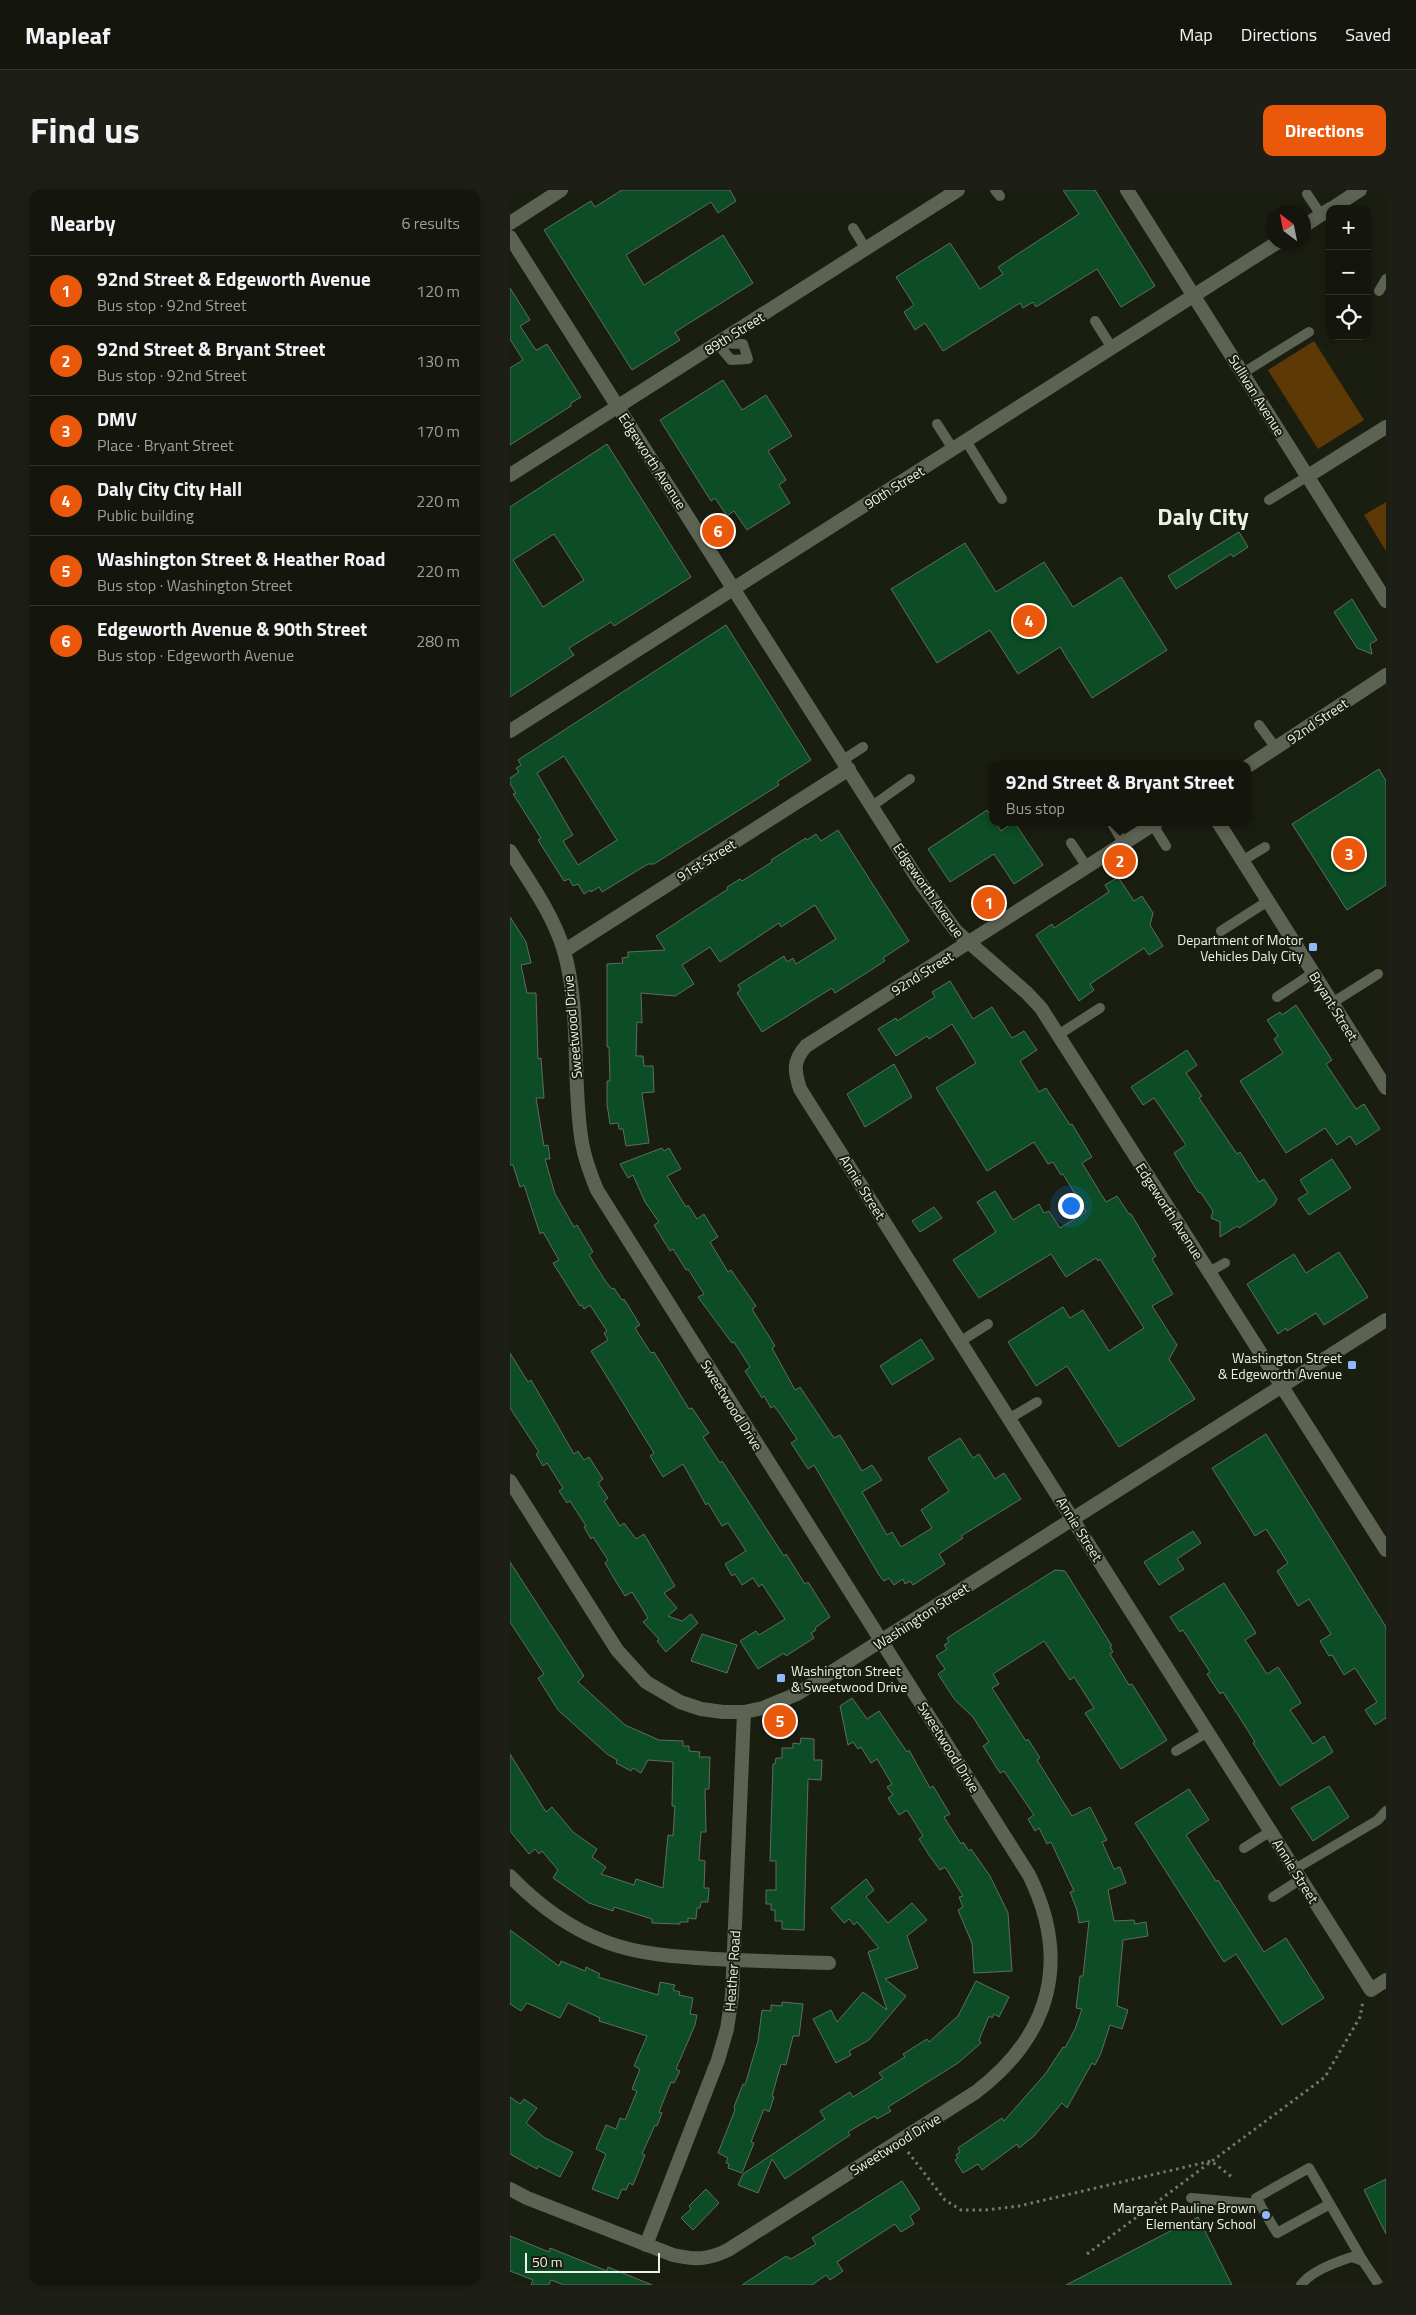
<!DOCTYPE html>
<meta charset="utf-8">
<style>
body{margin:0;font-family:"Titillium Web",sans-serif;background:#1d1f16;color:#f1f3f6}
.controls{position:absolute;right:15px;top:15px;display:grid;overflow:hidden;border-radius:10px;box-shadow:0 2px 8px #0003}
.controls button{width:45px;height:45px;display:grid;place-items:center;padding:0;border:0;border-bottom:1px solid #33352e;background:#14160d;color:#f1f3f6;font:25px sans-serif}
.compass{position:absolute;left:756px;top:15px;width:45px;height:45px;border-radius:50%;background:#14160d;box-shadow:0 2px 8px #0003;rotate:328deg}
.scale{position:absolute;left:15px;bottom:12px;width:135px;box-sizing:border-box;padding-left:5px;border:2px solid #edf1e7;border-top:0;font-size:14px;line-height:18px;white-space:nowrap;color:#edf1e7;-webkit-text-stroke:4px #1a1e11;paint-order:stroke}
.you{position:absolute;left:560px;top:1015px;width:18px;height:18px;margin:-12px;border:4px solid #fff;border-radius:50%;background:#1a73e8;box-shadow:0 0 0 8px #1a73e833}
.badge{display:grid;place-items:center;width:32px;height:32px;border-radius:50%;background:#ea580c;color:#fff;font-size:16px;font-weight:700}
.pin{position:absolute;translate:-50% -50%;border:2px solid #fff;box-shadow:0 1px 5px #0006}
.popup{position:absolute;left:479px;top:571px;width:262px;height:65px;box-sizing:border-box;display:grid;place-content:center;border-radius:10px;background:#14160d;filter:drop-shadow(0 1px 4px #0005);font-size:16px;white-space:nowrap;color:#9d9f9d}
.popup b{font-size:19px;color:#f1f3f6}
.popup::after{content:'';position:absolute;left:50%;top:100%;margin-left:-10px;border:10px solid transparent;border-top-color:#14160d}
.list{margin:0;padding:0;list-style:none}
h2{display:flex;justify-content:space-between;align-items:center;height:65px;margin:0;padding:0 20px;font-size:21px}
h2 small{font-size:16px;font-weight:400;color:#9d9f9d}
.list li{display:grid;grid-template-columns:32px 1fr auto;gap:15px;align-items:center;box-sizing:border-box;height:70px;padding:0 20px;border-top:1px solid #33352e}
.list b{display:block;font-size:19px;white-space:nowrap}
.list p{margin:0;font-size:16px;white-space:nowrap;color:#9d9f9d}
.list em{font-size:16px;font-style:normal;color:#9d9f9d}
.icon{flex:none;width:28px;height:28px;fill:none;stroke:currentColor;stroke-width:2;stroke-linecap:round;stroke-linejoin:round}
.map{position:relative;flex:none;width:876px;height:2095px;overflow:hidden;border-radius:10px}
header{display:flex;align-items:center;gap:30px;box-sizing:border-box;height:70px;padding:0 25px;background:#14160d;border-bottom:1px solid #33352e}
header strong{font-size:24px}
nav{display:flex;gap:28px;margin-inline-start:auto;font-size:18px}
.intro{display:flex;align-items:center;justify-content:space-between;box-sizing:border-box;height:120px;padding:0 30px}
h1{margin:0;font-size:35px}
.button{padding:12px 22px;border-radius:10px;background:#ea580c;color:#fff;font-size:18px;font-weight:700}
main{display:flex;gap:30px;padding:0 30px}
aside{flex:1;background:#14160d;border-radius:10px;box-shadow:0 2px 8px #0003}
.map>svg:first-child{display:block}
.green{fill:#5d3906}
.building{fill:#0c4d25;stroke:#5e6d61;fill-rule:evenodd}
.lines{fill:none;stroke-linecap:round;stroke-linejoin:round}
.path{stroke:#74786d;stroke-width:3;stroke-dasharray:2.5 4;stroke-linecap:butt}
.service{stroke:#5d6353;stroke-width:10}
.minor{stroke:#5d6353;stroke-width:14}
.tertiary{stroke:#5d6353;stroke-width:14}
.poi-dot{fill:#90b8fd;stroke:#1a1e11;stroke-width:2}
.labels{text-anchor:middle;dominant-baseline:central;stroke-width:4;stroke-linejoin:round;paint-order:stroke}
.street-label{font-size:14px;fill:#edf1e7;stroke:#1a1e11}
.poi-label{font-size:14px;fill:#edf1e7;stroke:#1a1e11;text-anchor:end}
.town-label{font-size:24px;font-weight:bold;fill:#edf1e7;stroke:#1a1e11}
</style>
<header>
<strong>Mapleaf</strong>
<nav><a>Map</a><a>Directions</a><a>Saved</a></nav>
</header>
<div class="intro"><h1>Find us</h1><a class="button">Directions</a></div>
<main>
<aside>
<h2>Nearby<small>6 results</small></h2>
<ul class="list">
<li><span class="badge">1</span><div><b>92nd Street &amp; Edgeworth Avenue</b><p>Bus stop · 92nd Street</p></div><em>120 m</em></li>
<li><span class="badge">2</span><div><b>92nd Street &amp; Bryant Street</b><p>Bus stop · 92nd Street</p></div><em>130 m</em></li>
<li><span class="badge">3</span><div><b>DMV</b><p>Place · Bryant Street</p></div><em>170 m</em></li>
<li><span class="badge">4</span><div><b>Daly City City Hall</b><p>Public building</p></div><em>220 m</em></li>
<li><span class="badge">5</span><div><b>Washington Street &amp; Heather Road</b><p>Bus stop · Washington Street</p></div><em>220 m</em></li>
<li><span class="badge">6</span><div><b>Edgeworth Avenue &amp; 90th Street</b><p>Bus stop · Edgeworth Avenue</p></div><em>280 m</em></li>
</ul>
</aside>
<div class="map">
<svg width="876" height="2095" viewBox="0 0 876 2095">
<rect width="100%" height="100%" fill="#1a1e11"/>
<g class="green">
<path d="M804,151L854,230L808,259L758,180Z"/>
<path d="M876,312V361L854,325Z"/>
</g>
<g class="building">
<path d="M112,0H220L226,11L208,23L201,12L116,65L134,95L213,45L243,93L165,142L170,150L122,180L34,40L81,11L85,17Z"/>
<path d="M553,0H585L645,96L611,117L587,79L526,117L523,112L513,118L510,113L433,161L415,133L405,140L394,122L404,115L386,87L440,53L470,99L493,84L488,77L569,24Z"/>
<path d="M0,98L20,130L10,136L25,159L27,160L37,154L71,207L61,213V216L0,255V178L13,170L0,149Z"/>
<path d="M213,190L232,220L256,205L282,246L258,261L276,290L269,295L280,313L237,340L224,321L217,326L205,308L201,311L150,230Z"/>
<path d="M97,254L181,387L104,436L101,432L59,458L64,465L0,507V317ZM44,344L74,390L33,417L3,370Z"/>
<path d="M729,342L738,357L723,367L721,364L666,399L658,386Z"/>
<path d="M455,353L486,402L534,372L563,417L611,387L657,460L582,508L550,457L508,484L480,440L427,473L381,399Z"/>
<path d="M842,409L867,450L860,454L862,464L847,458L824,422Z"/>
<path d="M216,435L301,570L267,592L269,595L144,674H138L92,702L89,697L81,702L80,700L74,704L68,694L63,696L59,689L54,691L28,650L31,648L3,604L6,603L0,594V588L9,582L6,578L11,575L8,570ZM54,566L107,650L68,675L53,651L63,645L27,583Z"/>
<path d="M869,579L876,591V695L837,720L782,634Z"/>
<path d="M477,620L482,628V632H485L491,641L504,632L533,675L504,694L484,664L440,692L418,659Z"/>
<path d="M328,640L399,751L373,768L375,771L325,803L322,798L252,842L227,803L231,800L228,795L274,766L277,772L283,768L286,774L326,749L305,715L271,737L269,733L210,772L200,757L172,775L184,794L165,806L131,803L132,833L127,832L126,866H133L134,876H143L144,902L132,903L139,953L116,956L113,939H109L108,933L100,934L97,914V891H100L99,857H97V774L113,773L112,768L118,767V762L155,760L146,746L218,699L217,697L230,689L232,691L262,672L261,670L296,648L297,650L306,644L311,651Z"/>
<path d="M608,687L624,711L632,706L643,723L640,735L653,756L639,765L634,758L580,794L584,800L569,811L526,745L542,734L544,738L599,702L595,695Z"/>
<path d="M0,727L16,752L21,773L11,775L17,803H26L28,869L31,868L34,908H26L34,956L38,955L40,969H35L45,1004L64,1037L67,1035L83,1062L79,1065L96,1092L102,1099L104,1098L112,1110L114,1109L130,1135L125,1138L141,1163L144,1162L179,1219L182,1218L199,1243L193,1247L210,1273L212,1271L274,1366L276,1364L295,1394L298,1392L320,1427L305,1438L306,1440L301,1443L304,1448L276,1466L274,1463L248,1479L230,1451L246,1441L249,1445L275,1429L252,1394L249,1397L243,1388L232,1395L225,1384L222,1386L215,1374L236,1361L218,1333L212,1336L198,1313L196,1315L173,1274L153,1287L140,1266L144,1263L81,1161L98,1150L94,1143L97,1141L80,1115L74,1119L72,1115L70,1116L43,1073L49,1070L33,1042L30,1044L14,995L10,997L3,975H0Z"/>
<path d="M440,791L463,829L482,817L502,848L514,841L527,860L510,871L529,902L536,898L560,935L562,934L582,967L572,973L596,1012L607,1006L619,1024H621L646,1066L642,1069L663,1104L642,1116L667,1155L659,1169L685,1209L609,1257L557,1176L526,1196L498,1152L553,1117L560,1128L573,1120L599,1161L634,1138L590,1069L588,1071L586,1068L556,1087L541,1064L469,1108L443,1070L486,1042L467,1012L485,1001L503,1030L529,1014L534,1023L539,1021L550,1038L576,1022L553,984L551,985L543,972L538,974L524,952L477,981L426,898L466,873L442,834L419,849L417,846L386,866L368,839L386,828L387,831L425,807L422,802Z"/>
<path d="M786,815L822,870L816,874L846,919L854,914L870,939L846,955L840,946L827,955L815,938L776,963L730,891L773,863L764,849L768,846L757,830L770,822L772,825Z"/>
<path d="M677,860L687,875L676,883L692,906L689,908L727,964L730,962L749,992L754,989L767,1009L764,1015L729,1038L727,1036L710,1047V1032L701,1028L703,1021L691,1003L688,1002L664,963L676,955L644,908L633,915L621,897Z"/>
<path d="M384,874L402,907L355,937L337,904Z"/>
<path d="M152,958L154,961L159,958L171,979L157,986L176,1017L178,1015L187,1029L194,1024L208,1047L200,1052L218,1082L221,1080L246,1116L242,1119L265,1156L262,1158L285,1200L290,1197L324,1248L330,1245L352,1281L362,1275L372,1290L352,1302L377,1345L382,1342L391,1357L422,1338L411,1320L439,1301L418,1268L450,1248L463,1268L469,1264L485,1289L494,1283L511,1309L451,1346L453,1348L429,1364L435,1374L403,1395L400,1391L395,1394L393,1389L384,1395L379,1388L374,1391L369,1385L304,1275L298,1279L281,1253L287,1249L270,1224L264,1216L261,1218L254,1206L252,1208L235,1181L240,1177L224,1152L222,1153L188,1107L194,1104L178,1079L176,1080L163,1059L160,1061L144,1035L149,1032L135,1012L123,985L118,988L110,974Z"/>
<path d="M822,969L841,998L799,1025L788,1009L798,1003L790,990Z"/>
<path d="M424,1017L432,1028L410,1042L402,1031Z"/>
<path d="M829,1062L858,1107L814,1135L806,1123L777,1141L776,1138L768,1144L737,1094L784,1064L796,1083Z"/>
<path d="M411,1149L424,1169L382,1195L370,1176Z"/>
<path d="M0,1163L18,1192L21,1190L64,1264L68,1261L74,1270L79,1267L93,1289L88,1293L98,1308L94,1311L110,1336L114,1333L126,1349L134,1344L143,1359L165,1396L154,1403L167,1418L158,1426L172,1431L181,1424L188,1433L156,1462L147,1451L149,1449L133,1432L138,1428L122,1402L115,1406L105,1390L95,1373L98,1370L83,1347L81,1349L74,1337L76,1336L60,1311L57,1313L49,1301L53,1298L37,1273L33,1276L26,1264L29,1262L0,1218Z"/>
<path d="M756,1244L876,1437V1528L865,1535L855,1520L867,1512L845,1478L834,1485L822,1465L819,1466L810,1451L821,1444L799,1409L788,1416L767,1381L778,1373L756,1339L745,1346L702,1278Z"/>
<path d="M683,1341L691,1353L667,1369L674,1379L649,1395L634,1372Z"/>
<path d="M0,1372L74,1486L68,1492L115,1535L149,1550L173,1551V1556H179V1561L190,1562L189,1567H200L199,1599H195L196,1642H191L189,1670L195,1671L194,1698H199L198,1712H191L190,1718H187L186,1729L178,1728V1732H170V1734L142,1733V1729L104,1717L103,1721L79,1713L43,1688L48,1680L32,1661L29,1664L25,1659L19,1664L0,1641V1564L36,1622L42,1617L63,1642L87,1659L82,1667L96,1677L91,1684L124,1695L126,1689L153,1698L158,1645L163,1646L165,1616H162L163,1572L138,1570L131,1583L123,1578L121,1581L106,1573L107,1570L97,1564L48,1520L28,1488L34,1484L0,1432Z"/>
<path d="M545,1380L555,1381L602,1456L600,1457L603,1462L600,1464L619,1495L622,1494L657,1550L611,1579L575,1523L584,1518L564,1487L560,1490L534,1451L483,1484L489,1494L482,1498L516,1551L518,1549L530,1568L527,1570L562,1626L580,1617L597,1650L592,1652L604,1679L610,1677L616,1693L598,1700L604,1731L624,1730L625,1734L636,1732L638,1746L613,1750L607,1816L618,1820L612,1839L600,1835L591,1863L585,1875L582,1873L557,1918L552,1913L524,1946L509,1958L507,1954L472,1980L468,1974L453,1983L445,1970L448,1968L446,1965L450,1962L448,1958L492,1928L494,1931L536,1883L553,1857L555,1858L565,1839L572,1819L566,1818L570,1786H573L579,1731L569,1733L567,1720L560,1702L564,1701L541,1652L537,1654L529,1638L525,1641L518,1629L524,1625L494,1581L490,1583L473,1556L479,1552L463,1527L445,1510L428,1484L435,1479L426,1466L437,1459L434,1455L439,1452L437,1448Z"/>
<path d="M714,1393L746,1443L735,1450L757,1484L768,1477L778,1492L791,1513L780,1520L803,1554L814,1546L823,1562L770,1596L743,1553L745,1552L728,1525L713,1502L710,1504L697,1484L700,1482L673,1440L670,1442L660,1427Z"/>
<path d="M192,1444L227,1455L217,1483L181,1471Z"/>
<path d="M342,1508L357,1529L369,1521L397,1562L399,1560L420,1598L423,1596L440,1624L434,1627L451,1654L453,1652L459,1661L461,1659L480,1686L498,1723L502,1781L464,1783L462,1753L448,1720L453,1717L449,1707L453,1706L435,1677L430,1680L419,1665L409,1649L413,1646L397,1620L389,1625L378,1608L383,1605L377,1597L382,1594L367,1569L361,1573L351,1557L348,1559L343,1552L338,1555L330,1516Z"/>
<path d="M291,1548L304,1549V1570H312L311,1590L298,1589L294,1740L272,1739V1731H265V1720H261V1714H256V1700H266V1671H260L263,1574H265L266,1568H272V1558H283V1553L290,1554Z"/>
<path d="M819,1596L839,1627L803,1651L781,1618Z"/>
<path d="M679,1599L699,1630L676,1645L706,1691L708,1690L754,1762L776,1748L814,1808L772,1835L726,1764L714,1772L625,1633Z"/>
<path d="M356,1689L364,1700L356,1707L378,1733L402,1713L417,1730L397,1746L408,1778L375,1789L396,1806L359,1850L339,1861L341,1865L326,1873L303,1829L321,1820L327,1832L353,1802L377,1820L358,1762L369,1758L347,1732L344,1735L339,1729L334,1733L321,1718Z"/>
<path d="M0,1740L49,1776L51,1771L75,1781L76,1777L90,1784L88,1787L148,1805L150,1792L165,1795L163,1800L170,1802L169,1805L183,1808L180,1824L187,1825L185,1835L166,1879L170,1881L164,1893L161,1892L149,1922L152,1923L147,1936L145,1935L132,1964L135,1965L123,1995L119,1993L116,2000L112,1999L108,2009L82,1999L96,1964L86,1959L96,1935L106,1939L110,1928L115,1930L127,1901L122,1899L130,1879L124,1876L137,1846L89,1831L90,1828L58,1813L50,1828L17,1813L11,1821L0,1814Z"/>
<path d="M466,1791L499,1807L489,1827L484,1824L482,1828L479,1826L469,1850L471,1853L448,1873L378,1917L381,1921L367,1929L365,1926L338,1942L340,1945L275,1989L262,1969L248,2003L228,1995L233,1984L315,1929L310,1921L340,1902L343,1907L373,1888L369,1883L395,1867L393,1864L417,1849L419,1852L448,1826Z"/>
<path d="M272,1812L293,1814L289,1846H283L276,1875L271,1874L262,1906L264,1907L259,1922L254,1919L241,1952L244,1953L232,1983L218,1978L219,1974L216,1973L218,1968L208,1963L225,1920L224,1917L233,1894L235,1895L248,1851L252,1820L261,1821V1815L272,1816Z"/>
<path d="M0,1907L10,1914L14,1909L27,1918L16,1933L35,1948L63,1962L50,1987L28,1976L27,1979L0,1964Z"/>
<path d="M876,1989V2044L854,2000Z"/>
<path d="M392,1991L410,2019L400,2026L404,2034L391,2042L385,2034L327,2072L333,2081L320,2090L316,2085L302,2095H232L276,2066L281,2069L306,2054L302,2048Z"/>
<path d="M196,1999L209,2013L183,2040L171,2028L181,2019L179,2016Z"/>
<path d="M688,2027L722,2095H556L641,2051Z"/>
<path d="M0,2046L39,2062L40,2058L97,2081L98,2077L142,2095H54L41,2090L39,2095H21L23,2090L0,2081Z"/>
</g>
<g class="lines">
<g class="path">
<path d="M398,1962L435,2010L451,2020H475L509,2016L701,1971L722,1987"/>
<path d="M577,2064L815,1887L850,1827L853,1811"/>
</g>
<g class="service">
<path d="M485,0L490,6"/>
<path d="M797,4L811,25"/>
<path d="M343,38L356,59"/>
<path d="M869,101L876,89"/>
<path d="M585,131L602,158"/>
<path d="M207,153L233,154L238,169L221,170Z"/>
<path d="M733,183L799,142"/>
<path d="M427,234L443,259"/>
<path d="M456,251L492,309"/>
<path d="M759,310L798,286"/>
<path d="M749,535L766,558"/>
<path d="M333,570L353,557"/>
<path d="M362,616L400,589"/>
<path d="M601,632L614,654"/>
<path d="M643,635L656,656"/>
<path d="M561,653L577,677"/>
<path d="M732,671L755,657"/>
<path d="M711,741L758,711"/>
<path d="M767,807L803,783"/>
<path d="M822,813L868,784"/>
<path d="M548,845L590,818"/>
<path d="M699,1082L715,1073"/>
<path d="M451,1151L478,1134"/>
<path d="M500,1228L527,1212"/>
<path d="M666,1561L698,1542"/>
<path d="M734,1658L761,1641"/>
<path d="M785,1679L868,1630L876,1621"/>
<path d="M763,1707L791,1689"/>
<path d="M681,2008L750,2014"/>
<path d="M820,2014L767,2043L746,2008L799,1978L853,2071"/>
<path d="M791,2095C801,2081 826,2072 842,2067L853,2071L869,2095"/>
</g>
<g class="minor">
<path d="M617,0L876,411"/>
<path d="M821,19L850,0"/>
<path d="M0,33L51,0"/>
<path d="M794,36L820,19"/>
<path d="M0,47L409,691L446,741L517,803L531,818L876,1360"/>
<path d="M0,285L448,0"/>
<path d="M798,286L876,237"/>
<path d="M0,541L768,52"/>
<path d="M738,576L876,485"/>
<path d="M647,632L296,856C283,871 284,880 290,899L861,1800L876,1790"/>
<path d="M708,632L876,898"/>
<path d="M0,661C20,693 43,724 54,761C71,821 62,885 71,946C73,965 80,983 87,1000L519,1685C561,1770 541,1845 466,1902L218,2060C197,2070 186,2070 163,2065L17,2008L0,1999"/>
<path d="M54,761L339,579"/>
<path d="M0,1686C28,1715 59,1738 96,1752C130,1765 169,1767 205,1769C243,1771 281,1772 319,1773"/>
<path d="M136,2055L208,1870L217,1839L222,1806L234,1522"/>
</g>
<path class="tertiary" d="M0,1291L107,1460L136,1492L170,1512L191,1519L213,1522H234L253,1518L287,1504L876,1130"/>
</g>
<g class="poi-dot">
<rect x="798" y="752" width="10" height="10" rx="2.5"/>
<rect x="837" y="1170" width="10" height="10" rx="2.5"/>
<rect x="266" y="1483" width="10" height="10" rx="2.5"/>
<circle cx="756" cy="2025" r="5"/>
</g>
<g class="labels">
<g class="street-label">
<text transform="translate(224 143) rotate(-32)">89th Street</text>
<text transform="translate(747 205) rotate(58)">Sullivan Avenue</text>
<text transform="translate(143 271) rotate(57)">Edgeworth Avenue</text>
<text transform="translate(384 297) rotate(-32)">90th Street</text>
<text transform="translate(807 531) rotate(-34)">92nd Street</text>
<text transform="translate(196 670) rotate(-32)">91st Street</text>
<text transform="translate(419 700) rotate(55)">Edgeworth Avenue</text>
<text transform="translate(412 783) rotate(-32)">92nd Street</text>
<text transform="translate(824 816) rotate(58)">Bryant Street</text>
<text transform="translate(62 837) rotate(-95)">Sweetwood Drive</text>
<text transform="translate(353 997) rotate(58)">Annie Street</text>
<text transform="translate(660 1021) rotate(57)">Edgeworth Avenue</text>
<text transform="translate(222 1215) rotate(58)">Sweetwood Drive</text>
<text transform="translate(570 1339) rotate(58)">Annie Street</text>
<text transform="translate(411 1426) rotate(-33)">Washington Street</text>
<text transform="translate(439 1557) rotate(58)">Sweetwood Drive</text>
<text transform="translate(786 1681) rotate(58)">Annie Street</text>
<text transform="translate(222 1781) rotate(-86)">Heather Road</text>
<text transform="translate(385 1954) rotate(-32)">Sweetwood Drive</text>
</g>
<g class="poi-label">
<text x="793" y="749">Department of Motor<tspan x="793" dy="16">Vehicles Daly City</tspan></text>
<text x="832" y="1167">Washington Street<tspan x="832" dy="16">&amp; Edgeworth Avenue</tspan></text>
<text x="281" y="1480" text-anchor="start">Washington Street<tspan x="281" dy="16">&amp; Sweetwood Drive</tspan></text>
<text x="746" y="2017">Margaret Pauline Brown<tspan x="746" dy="16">Elementary School</tspan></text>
</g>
<g class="town-label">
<text x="693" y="326">Daly City</text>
</g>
</g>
</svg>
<div class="controls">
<button>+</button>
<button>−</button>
<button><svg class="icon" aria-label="locate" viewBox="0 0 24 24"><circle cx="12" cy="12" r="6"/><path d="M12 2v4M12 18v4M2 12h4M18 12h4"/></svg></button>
</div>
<svg class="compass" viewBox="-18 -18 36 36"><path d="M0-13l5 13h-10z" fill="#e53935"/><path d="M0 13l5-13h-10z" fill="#9d9f9d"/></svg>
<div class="scale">50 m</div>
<div class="you"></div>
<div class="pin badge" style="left:479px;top:713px">1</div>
<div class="pin badge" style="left:610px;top:671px">2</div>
<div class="popup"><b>92nd Street &amp; Bryant Street</b>Bus stop</div>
<div class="pin badge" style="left:839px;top:664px">3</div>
<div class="pin badge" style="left:519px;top:431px">4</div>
<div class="pin badge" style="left:270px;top:1531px">5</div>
<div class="pin badge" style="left:208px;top:341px">6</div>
</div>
</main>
